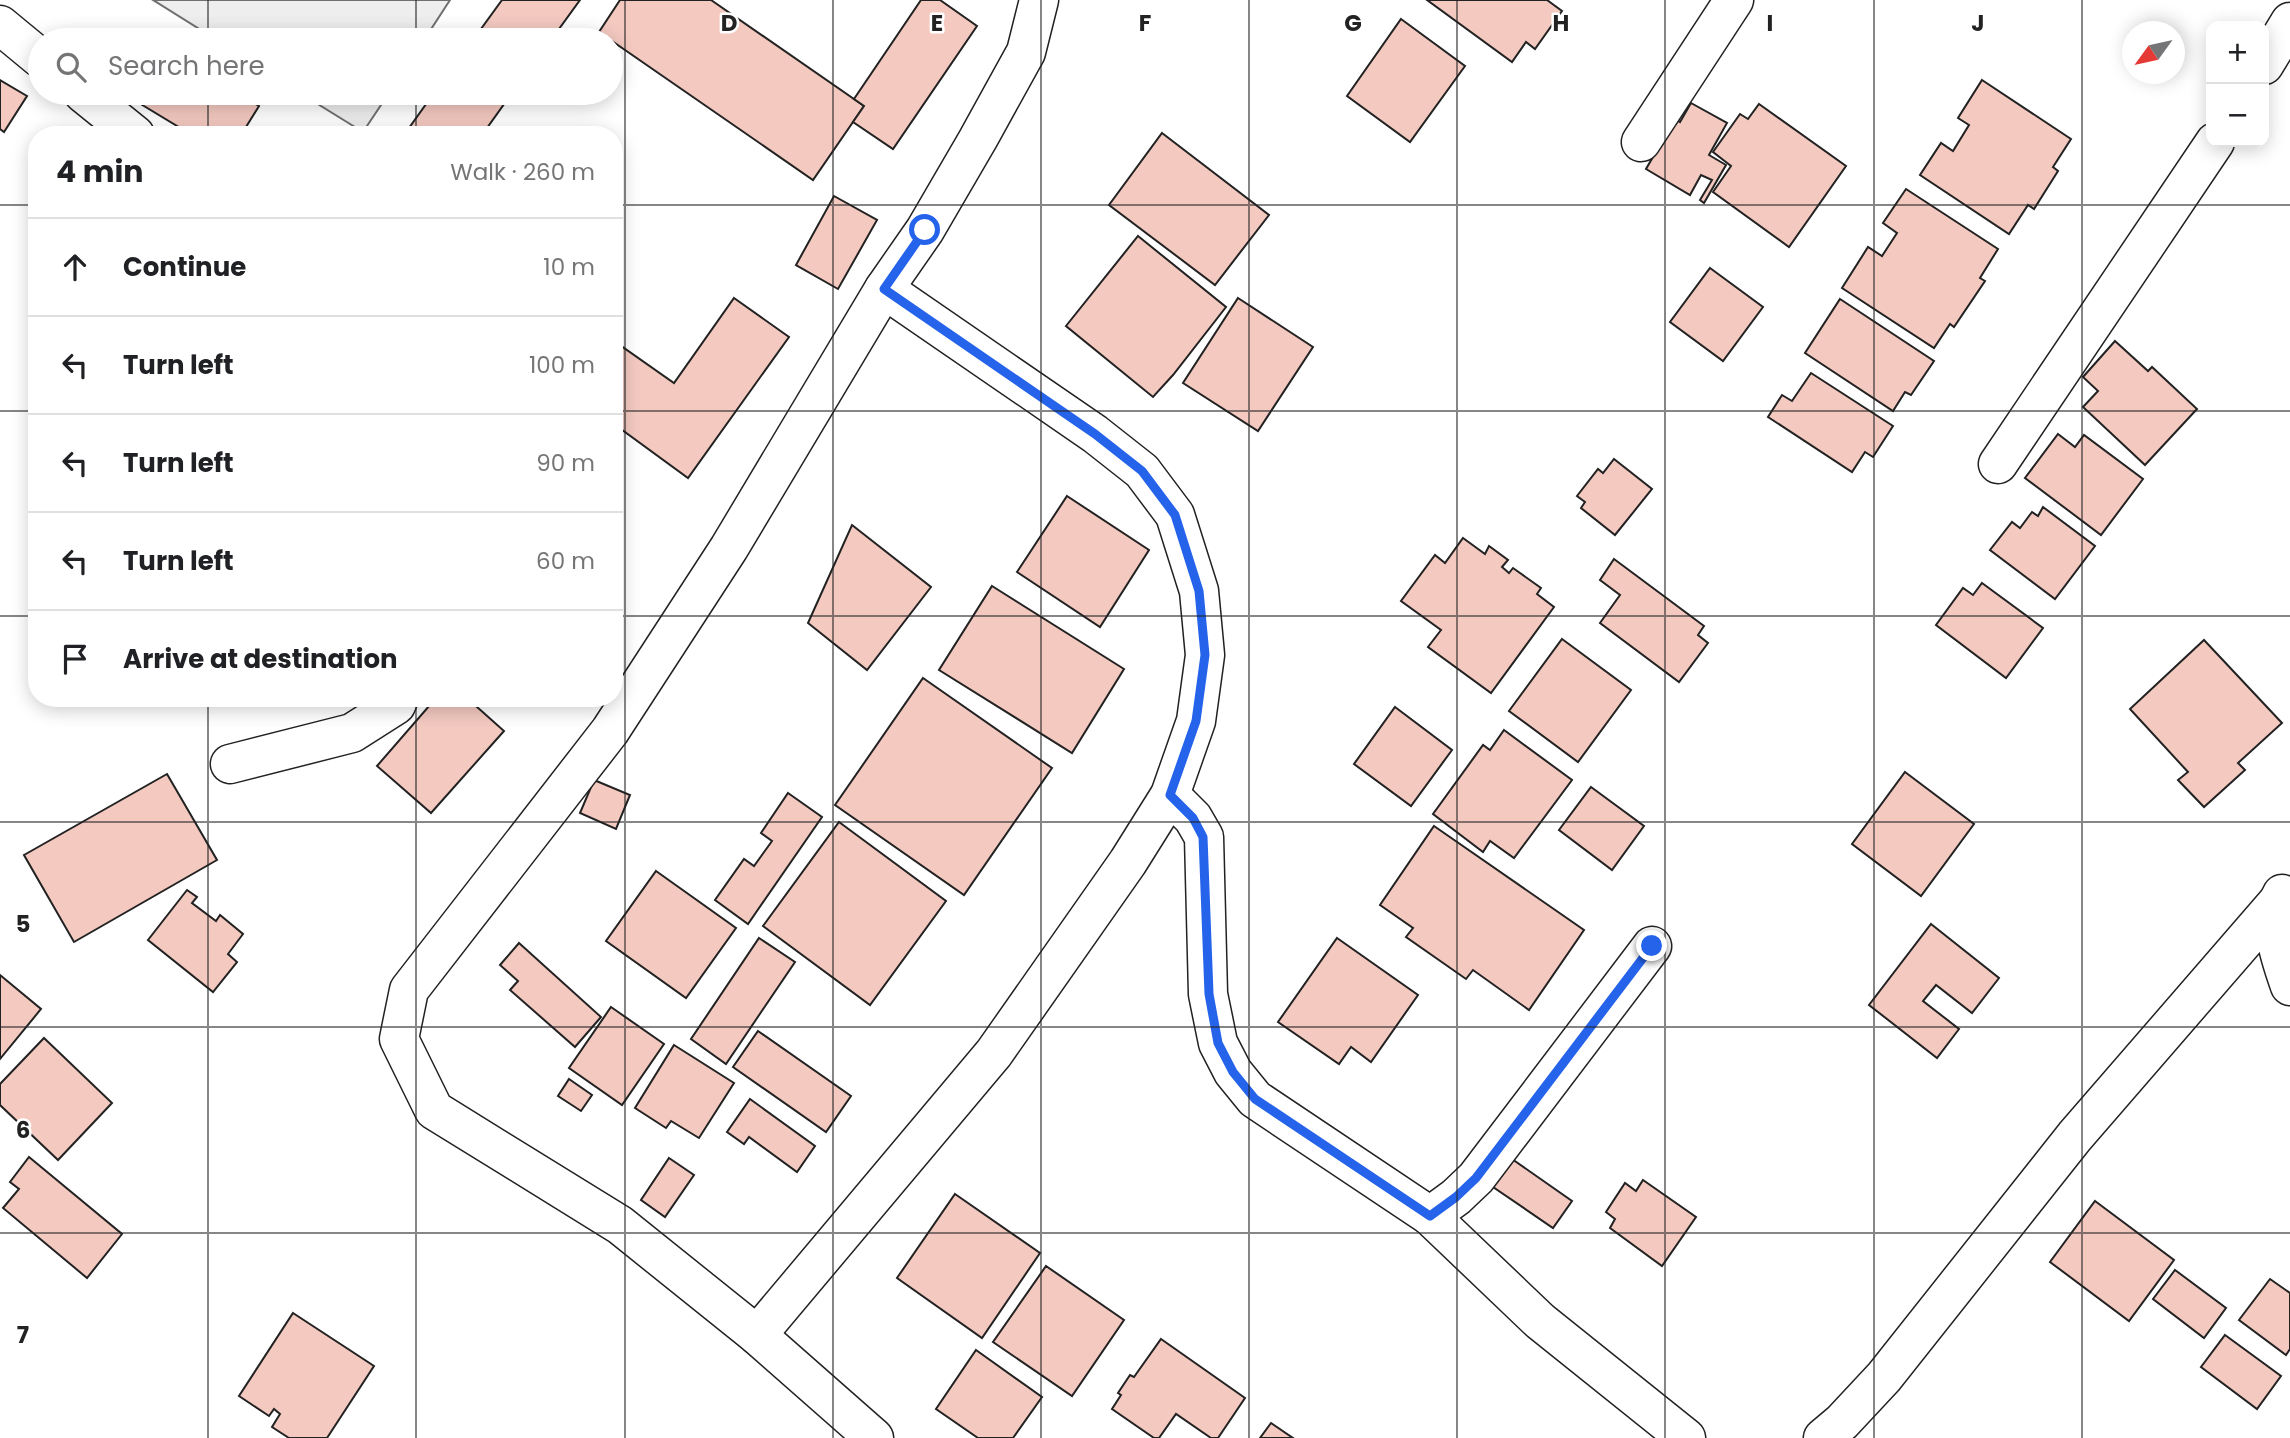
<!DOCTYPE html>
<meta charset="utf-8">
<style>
body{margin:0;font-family:Poppins,sans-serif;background:#f6f6f6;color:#202124}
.controls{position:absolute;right:21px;top:21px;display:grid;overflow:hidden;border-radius:14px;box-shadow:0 4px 18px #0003}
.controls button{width:63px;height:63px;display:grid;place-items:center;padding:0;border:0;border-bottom:2px solid #e0e0e0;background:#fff;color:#202124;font:35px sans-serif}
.compass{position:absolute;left:2122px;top:21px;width:63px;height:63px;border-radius:50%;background:#fff;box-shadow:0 4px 18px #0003;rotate:237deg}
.stop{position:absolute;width:21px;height:21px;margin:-16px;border:5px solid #2563eb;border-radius:50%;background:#fff}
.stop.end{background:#2563eb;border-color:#fff;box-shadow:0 2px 7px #0008}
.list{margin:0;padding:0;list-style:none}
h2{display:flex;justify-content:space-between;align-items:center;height:91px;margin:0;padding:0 28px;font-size:30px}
h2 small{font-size:23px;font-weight:400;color:#757577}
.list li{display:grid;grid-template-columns:46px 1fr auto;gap:21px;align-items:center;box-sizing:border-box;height:98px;padding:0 28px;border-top:2px solid #e0e0e0}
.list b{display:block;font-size:26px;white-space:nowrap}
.list em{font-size:23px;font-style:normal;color:#757577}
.icon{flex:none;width:38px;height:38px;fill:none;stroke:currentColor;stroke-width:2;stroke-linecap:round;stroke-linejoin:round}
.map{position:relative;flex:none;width:2290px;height:1438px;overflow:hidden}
.search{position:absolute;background:#fff;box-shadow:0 4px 18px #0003;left:28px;top:28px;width:595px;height:77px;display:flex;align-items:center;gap:18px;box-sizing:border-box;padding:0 24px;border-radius:38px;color:#757577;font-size:26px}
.panel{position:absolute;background:#fff;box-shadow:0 4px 18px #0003;left:28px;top:126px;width:595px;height:581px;border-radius:28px}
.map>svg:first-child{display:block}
.green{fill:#eee;stroke:#6f6f6f;stroke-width:2}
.building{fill:#f3c9c0;stroke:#222;stroke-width:2}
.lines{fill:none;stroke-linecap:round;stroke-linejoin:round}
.minor-casing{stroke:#222;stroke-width:41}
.minor{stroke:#fff;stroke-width:38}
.route{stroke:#2563eb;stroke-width:9}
.grid{fill:none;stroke:#222;stroke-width:2;stroke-opacity:0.55}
.grid-label{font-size:23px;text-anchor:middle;font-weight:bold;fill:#222;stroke:#fff;stroke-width:5;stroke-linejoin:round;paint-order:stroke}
</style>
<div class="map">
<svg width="2290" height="1438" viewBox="0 0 2290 1438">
<rect width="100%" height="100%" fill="#fff"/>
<g class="green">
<path d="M153,0H450L424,40H217Z"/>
<path d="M300,93H389L363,132Z"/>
</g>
<g class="building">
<path d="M502,0H580L551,40H473Z"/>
<path d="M620,0H711L864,106L813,180L599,32Z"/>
<path d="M921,0H940L977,26L893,149L853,122L864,106L854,99Z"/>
<path d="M1427,0H1547L1562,11L1535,49L1526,42L1512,62Z"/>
<path d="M1401,19L1465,66L1410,142L1347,96Z"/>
<path d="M0,80L27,96L4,132L0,129Z"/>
<path d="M1982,80L2071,139L2053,167L2058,171L2034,209L2028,205L2009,234L1920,175L1941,143L1953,151L1969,125L1958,118Z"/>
<path d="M145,93H237L259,106L241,135H192L139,103Z"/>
<path d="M434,93H512L482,135H404Z"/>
<path d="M1691,103L1727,123L1709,155L1726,165L1704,203L1700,200L1712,180L1701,175L1690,195L1646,169L1675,119L1680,122Z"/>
<path d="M1759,104L1846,166L1789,247L1713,192L1731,166L1713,152L1740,114L1748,119Z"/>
<path d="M1162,133L1269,215L1215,285L1109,205Z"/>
<path d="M1906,189L1998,249L1980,278L1985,281L1954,327L1950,324L1934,348L1842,288L1868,247L1882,256L1897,233L1883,223Z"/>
<path d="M834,196L877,220L838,289L796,265Z"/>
<path d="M1138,236L1226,307L1173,375L1153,397L1066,326Z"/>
<path d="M1710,268L1763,307L1723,361L1670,322Z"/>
<path d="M734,298L789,337L688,478L614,424V341L674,383Z"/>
<path d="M1238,298L1313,347L1258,431L1183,383Z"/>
<path d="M1840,299L1934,361L1911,395L1905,392L1893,411L1805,353Z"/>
<path d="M2115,341L2148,371L2152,367L2197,409L2145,465L2083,407L2098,391L2083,377Z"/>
<path d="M1811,373L1893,426L1873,457L1865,452L1852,472L1768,417L1782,395L1792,401Z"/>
<path d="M2058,434L2075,447L2084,435L2143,479L2101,535L2025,478Z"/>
<path d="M1614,459L1652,489L1615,535L1581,508L1585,502L1577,496L1598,469L1603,473Z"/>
<path d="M1067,496L1149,550L1100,627L1017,572Z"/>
<path d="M2043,507L2095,546L2055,599L1990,550L2012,522L2020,528L2032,512L2038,516Z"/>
<path d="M852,525L931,587L867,670L808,623Z"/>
<path d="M1463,538L1485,554L1489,546L1508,560L1502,567L1509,573L1513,568L1541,588L1537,594L1554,607L1491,693L1428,647L1441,630L1401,601L1435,555L1445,563Z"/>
<path d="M1614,559L1704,626L1698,635L1708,643L1679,682L1600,623L1620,595L1600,580Z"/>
<path d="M1982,583L2043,628L2006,678L1936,625L1963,588L1973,595Z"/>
<path d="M992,586L1124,669L1072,753L939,670Z"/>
<path d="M1562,639L1631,690L1578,762L1509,711Z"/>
<path d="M2204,640L2282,723L2238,763L2245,770L2204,807L2178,780L2188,772L2130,709Z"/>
<path d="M923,678L1052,768L964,895L835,805Z"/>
<path d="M436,698H467L504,731L431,813L377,766Z"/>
<path d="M1395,707L1452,750L1411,806L1354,764Z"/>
<path d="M1504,730L1572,780L1514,858L1490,841L1483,852L1433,814L1483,745L1490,750Z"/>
<path d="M1905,772L1974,824L1921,896L1852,844Z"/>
<path d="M167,774L217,860L74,942L24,855Z"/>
<path d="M594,780L630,795L616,829L580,813Z"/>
<path d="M1591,787L1644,826L1612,870L1559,830Z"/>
<path d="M788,793L822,817L748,924L715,900L744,859L754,866L772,841L761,833Z"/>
<path d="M839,822L946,901L870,1005L763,926Z"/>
<path d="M1434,826L1584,930L1529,1010L1473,970L1466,979L1406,937L1413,928L1380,905Z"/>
<path d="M656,871L736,928L686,998L606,941Z"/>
<path d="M187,890L197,897L192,903L216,921L220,915L243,934L228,954L237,962L213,992L148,940Z"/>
<path d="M1931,924L1999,978L1972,1013L1936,985L1923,1001L1959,1029L1937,1058L1869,1005Z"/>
<path d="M759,938L795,962L726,1064L691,1039Z"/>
<path d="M1337,938L1418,995L1371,1062L1351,1047L1339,1064L1278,1022Z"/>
<path d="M519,943L601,1017L575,1047L510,990L518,981L500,965Z"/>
<path d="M0,975L41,1009L0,1059Z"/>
<path d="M611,1007L664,1044L622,1105L569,1068Z"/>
<path d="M758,1031L851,1096L826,1132L733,1067Z"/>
<path d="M44,1038L112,1103L58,1160L0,1105V1084Z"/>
<path d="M674,1045L734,1083L699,1138L671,1121L666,1128L635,1108Z"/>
<path d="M569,1079L592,1095L581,1111L558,1096Z"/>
<path d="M750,1099L815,1146L797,1172L749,1137L744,1144L727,1132Z"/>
<path d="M29,1157L122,1234L87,1278L3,1208L19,1189L10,1182Z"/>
<path d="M669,1158L694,1175L665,1217L641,1200Z"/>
<path d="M1512,1159L1572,1201L1553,1228L1493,1187Z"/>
<path d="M1643,1180L1696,1217L1662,1266L1610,1228L1615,1219L1606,1212L1625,1183L1636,1191Z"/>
<path d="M955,1194L1040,1253L982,1338L897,1278Z"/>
<path d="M2095,1201L2174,1260L2129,1321L2050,1262Z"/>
<path d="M1046,1266L1124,1320L1072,1396L993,1342Z"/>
<path d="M2175,1270L2226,1308L2204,1338L2153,1299Z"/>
<path d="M2270,1279L2290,1293V1349L2286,1355L2239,1320Z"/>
<path d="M293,1313L374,1366L327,1438H289L272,1427L280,1414L274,1409L269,1416L239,1396Z"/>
<path d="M2225,1335L2281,1376L2257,1409L2201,1367Z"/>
<path d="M1161,1339L1245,1398L1218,1438H1211L1176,1414L1159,1438H1154L1112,1409L1121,1395L1118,1393L1130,1375L1134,1377Z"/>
<path d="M976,1350L1042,1397L1013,1438H978L936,1409Z"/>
<path d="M1271,1423L1293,1438H1260Z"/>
</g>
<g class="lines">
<defs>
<g id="minor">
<path d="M0,25L40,58"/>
<path d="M2264,65L2290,22"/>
<path d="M83,93L135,135"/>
<path d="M1641,142L1734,0"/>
<path d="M1998,464L2215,142"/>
<path d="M230,764L352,733L396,705L399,698"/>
<path d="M1170,795L1193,818L1204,837L1208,994L1218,1043L1233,1072L1255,1099L1430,1216L1540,1321L1686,1438"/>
<path d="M2282,894C2266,920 2281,960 2290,986"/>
<path d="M1430,1216L1456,1197L1476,1178L1652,946"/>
<path d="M757,1335L994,1053L1128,862L1170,795L1196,721L1205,655L1199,591L1175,515L1142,471L1095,434L884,289"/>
<path d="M874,1438L757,1335L620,1225L434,1110L399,1039L409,990L610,731L729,548L884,289L925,230L978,139L1026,52L1039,0"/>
<path d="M1823,1438L1842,1422L1884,1377L2075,1136L2276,904"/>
</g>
</defs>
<use href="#minor" class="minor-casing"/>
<use href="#minor" class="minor"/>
</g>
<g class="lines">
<path class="route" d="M925,230L884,289L1095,434L1142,471L1175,515L1199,591L1205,655L1196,721L1170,795L1193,818L1203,837L1209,994L1218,1043L1233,1072L1255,1099L1430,1216L1456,1197L1476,1178L1652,946"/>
</g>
<path class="grid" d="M208,0V40M416,0V40M625,0V1438M833,0V1438M1041,0V1438M1249,0V1438M1457,0V1438M1665,0V1438M1874,0V1438M2082,0V1438M208,93V135M416,93V135M0,205H37M614,205H2290M0,411H37M614,411H2290M0,616H37M614,616H2290M208,698V1438M416,698V1438M0,822H2290M0,1027H2290M0,1233H2290"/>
<g class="grid-label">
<text x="729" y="31">D</text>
<text x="937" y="31">E</text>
<text x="1145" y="31">F</text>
<text x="1353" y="31">G</text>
<text x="1561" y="31">H</text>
<text x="1770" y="31">I</text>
<text x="1978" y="31">J</text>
<text x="23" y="932">5</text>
<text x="23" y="1138">6</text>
<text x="23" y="1343">7</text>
</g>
</svg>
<div class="controls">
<button>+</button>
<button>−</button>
</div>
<svg class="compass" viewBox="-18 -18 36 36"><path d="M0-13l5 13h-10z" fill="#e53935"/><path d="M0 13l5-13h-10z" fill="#757577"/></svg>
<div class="stop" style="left:925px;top:230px"></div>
<div class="stop end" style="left:1652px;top:946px"></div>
<div class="search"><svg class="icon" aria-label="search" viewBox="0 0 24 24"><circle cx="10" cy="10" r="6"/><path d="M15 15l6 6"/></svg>Search here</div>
<section class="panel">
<h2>4 min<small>Walk · 260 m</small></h2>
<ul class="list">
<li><svg class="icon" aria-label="ahead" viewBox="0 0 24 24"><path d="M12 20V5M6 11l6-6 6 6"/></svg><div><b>Continue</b></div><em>10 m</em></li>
<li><svg class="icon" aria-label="left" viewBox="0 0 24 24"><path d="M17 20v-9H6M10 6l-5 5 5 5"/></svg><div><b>Turn left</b></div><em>100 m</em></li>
<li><svg class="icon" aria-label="left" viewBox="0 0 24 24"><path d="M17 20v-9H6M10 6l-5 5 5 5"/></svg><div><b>Turn left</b></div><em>90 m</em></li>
<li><svg class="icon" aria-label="left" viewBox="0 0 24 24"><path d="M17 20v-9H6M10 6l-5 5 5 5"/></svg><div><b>Turn left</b></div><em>60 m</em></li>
<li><svg class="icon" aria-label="arrive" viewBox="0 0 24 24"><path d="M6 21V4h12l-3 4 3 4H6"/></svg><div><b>Arrive at destination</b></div></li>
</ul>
</section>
</div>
